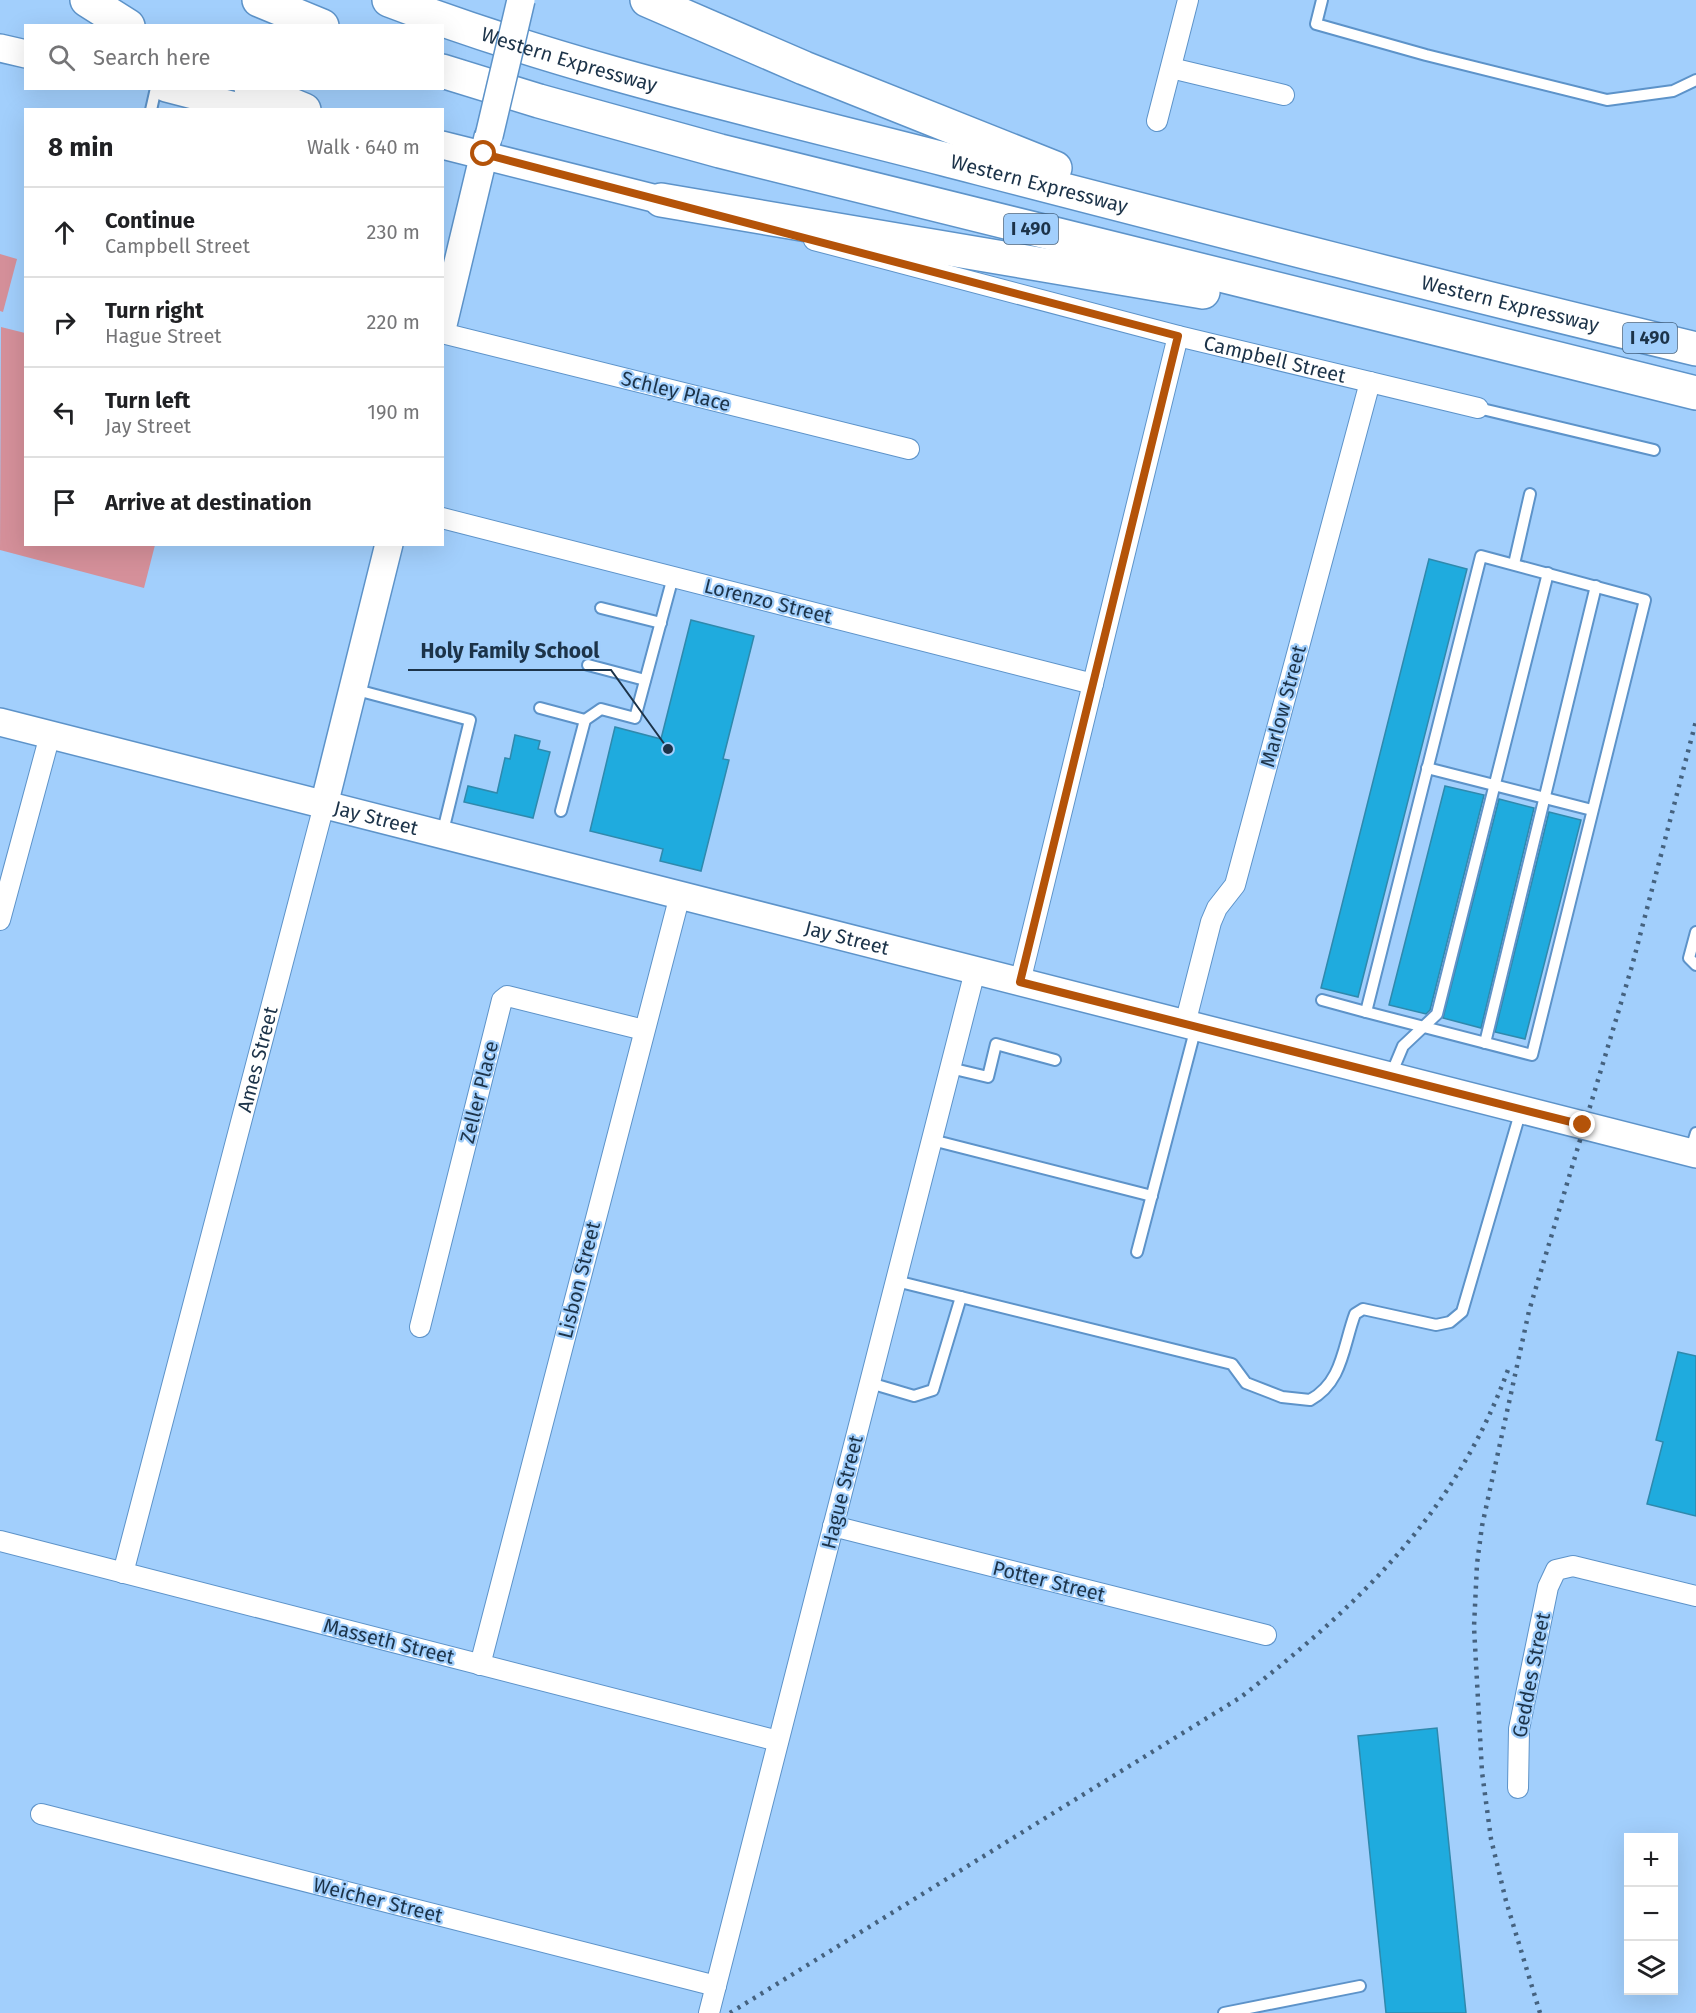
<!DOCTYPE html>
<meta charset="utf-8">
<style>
body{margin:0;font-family:"Fira Sans",sans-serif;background:#f6f6f6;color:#202124}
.controls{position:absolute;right:18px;bottom:18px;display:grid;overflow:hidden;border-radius:0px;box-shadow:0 6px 24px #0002}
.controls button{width:54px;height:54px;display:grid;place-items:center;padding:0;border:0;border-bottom:2px solid #e0e0e0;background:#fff;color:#202124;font:30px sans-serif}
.stop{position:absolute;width:18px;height:18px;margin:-14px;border:4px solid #b45309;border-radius:50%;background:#fff}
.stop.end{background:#b45309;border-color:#fff;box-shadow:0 2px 6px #0008}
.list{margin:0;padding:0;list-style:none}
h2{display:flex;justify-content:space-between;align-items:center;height:78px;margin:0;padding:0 24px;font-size:26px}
h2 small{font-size:20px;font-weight:400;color:#757577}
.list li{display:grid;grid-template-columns:39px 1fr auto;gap:18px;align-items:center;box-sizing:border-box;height:90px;padding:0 24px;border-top:2px solid #e0e0e0}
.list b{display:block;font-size:22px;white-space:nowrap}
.list p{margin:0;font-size:20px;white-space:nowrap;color:#757577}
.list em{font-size:20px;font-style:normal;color:#757577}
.icon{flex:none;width:33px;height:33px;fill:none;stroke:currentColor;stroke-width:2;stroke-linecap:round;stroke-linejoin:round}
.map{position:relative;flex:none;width:1696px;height:2013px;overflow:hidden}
.search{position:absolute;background:#fff;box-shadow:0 6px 24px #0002;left:24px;top:24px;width:420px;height:66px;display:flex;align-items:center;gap:15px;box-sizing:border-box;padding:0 21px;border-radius:0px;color:#757577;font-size:22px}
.panel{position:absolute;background:#fff;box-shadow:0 6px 24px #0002;left:24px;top:108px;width:420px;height:438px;border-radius:0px}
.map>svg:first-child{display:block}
.green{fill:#d5909a}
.building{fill:#1fabde;stroke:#2f89ad;stroke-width:1.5}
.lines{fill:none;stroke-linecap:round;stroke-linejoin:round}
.lane-casing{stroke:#5d93c9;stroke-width:14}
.street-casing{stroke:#5d93c9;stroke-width:22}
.secondary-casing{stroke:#5d93c9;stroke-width:30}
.highway-casing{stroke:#5d93c9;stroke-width:36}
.lane{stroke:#fff;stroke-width:10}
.street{stroke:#fff;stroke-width:20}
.secondary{stroke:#fff;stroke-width:27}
.highway{stroke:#fff;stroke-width:33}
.rail{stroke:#45627f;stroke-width:4.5;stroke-dasharray:3 6;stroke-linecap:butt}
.secondary-bridge-casing{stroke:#5d93c9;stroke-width:30;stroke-linecap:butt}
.secondary-bridge{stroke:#fff;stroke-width:27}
.route{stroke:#b45309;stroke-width:8}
.labels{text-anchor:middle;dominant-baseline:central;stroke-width:4.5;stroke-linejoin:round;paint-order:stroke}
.shield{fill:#a2cffc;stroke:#44627f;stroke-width:1.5}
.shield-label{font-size:18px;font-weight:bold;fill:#1c3349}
.street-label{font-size:20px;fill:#1c3349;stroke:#a2cffc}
.leader{fill:none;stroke:#1c3349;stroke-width:2}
.callout-dot{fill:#1c3349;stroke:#a2cffc;stroke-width:2}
.callout-label{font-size:21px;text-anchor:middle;font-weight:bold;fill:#1c3349;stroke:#a2cffc;stroke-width:4.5;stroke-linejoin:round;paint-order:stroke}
</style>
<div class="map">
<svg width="1696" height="2013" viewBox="0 0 1696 2013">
<rect width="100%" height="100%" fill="#a2cffc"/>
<g class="green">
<path d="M0,254L17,259L3,312L0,311Z"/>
<path d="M1,327L25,333L26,544L155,545L144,588L0,550Z"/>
</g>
<g class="building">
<path d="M1429,559L1467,569L1358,997L1321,988Z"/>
<path d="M691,620L754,636L723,759L729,760L701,871L660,861L663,849L590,831L615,727L661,739Z"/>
<path d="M515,735L540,741L538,749L550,752L533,818L464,802L468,786L497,793L505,758L510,759Z"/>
<path d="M1445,786L1484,795L1430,1010L1426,1014L1389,1005Z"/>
<path d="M1499,799L1534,808L1481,1028L1443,1018Z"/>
<path d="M1549,812L1581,820L1525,1039L1495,1032Z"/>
<path d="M1678,1352L1696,1356V1516L1647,1504L1663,1442L1656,1440Z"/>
<path d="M1437,1728L1466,2013H1386L1358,1736Z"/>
</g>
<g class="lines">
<defs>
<g id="lane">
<path d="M1322,0L1316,24L1426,55L1607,100L1673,91L1696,80"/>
<path d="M151,110L156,88"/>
<path d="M1478,408L1654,450"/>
<path d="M1481,556L1645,600L1532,1055L1366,1012Z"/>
<path d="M1514,564L1530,494"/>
<path d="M601,608L661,623"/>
<path d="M588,665L645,680"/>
<path d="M353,689L470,720L442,835"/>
<path d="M540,708L585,720"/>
<path d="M1427,768L1592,810"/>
<path d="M561,811L585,720L601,709L635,718L673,577"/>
<path d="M1696,932L1689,958L1696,965"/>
<path d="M1322,1000L1366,1012"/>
<path d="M1485,1043L1596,586"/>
<path d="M950,1068L988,1077L996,1044L1055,1060"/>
<path d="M1390,1077L1403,1046L1437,1014L1548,573"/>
<path d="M932,1140L1152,1196"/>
<path d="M1690,1152L1696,1133"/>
<path d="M1137,1252L1196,1027"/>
<path d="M896,1281L1232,1364L1246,1383L1282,1397L1310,1400C1343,1382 1343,1346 1355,1314L1363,1309L1436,1325L1450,1322L1462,1312L1521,1110"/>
<path d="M870,1383L914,1396L933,1390L961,1297"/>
<path d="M1224,2013L1360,1986"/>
</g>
<g id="street">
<path d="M1171,68L1284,95"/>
<path d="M1157,121L1188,0"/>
<path id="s1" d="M814,240L1178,336L1478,408"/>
<path d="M442,333L909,449"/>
<path d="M442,518L1093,684"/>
<path d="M0,920L50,735"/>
<path d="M1020,982L1178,336"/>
<path d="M1185,1024L1211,922L1217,908L1235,885L1370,382"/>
<path d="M420,1327L502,1000L507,996L644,1030"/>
<path d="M833,1526L1266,1635"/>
<path d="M0,1541L778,1741"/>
<path id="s2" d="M123,1573L324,805"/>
<path d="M480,1665L680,895"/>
<path d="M1518,1788L1519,1729L1548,1587L1556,1570L1573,1566L1696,1596"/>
<path d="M41,1814L716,1986"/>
<path d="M709,2013L975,971"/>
</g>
<g id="secondary">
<path d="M0,48L26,54"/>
<path d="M166,88L251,110"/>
<path d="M442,145L661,200"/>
<path d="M442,329L488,137"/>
<path id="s3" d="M0,722L1696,1154"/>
<path d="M324,805L389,544"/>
</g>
<g id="highway">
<path d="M87,0L128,26"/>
<path d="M259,0L322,26"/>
<path id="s4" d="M389,0C569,69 758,111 944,159C1195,224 1445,289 1696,349"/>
<path d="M647,0L804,68L1055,168"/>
<path d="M442,71L539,101L720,151L1696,393"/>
<path d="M251,88L304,110"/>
<path d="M661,200L1203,292"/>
</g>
</defs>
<use href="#lane" class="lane-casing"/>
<use href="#street" class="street-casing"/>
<use href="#secondary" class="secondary-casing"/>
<use href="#highway" class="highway-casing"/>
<use href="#lane" class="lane"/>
<use href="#street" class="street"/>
<use href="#secondary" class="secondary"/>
<use href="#highway" class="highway"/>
<g class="rail">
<path d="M730,2013L1241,1697C1359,1605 1457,1512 1509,1367"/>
<path d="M1540,2013L1506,1901L1491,1839L1482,1772L1474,1627L1477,1564L1482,1526L1529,1311L1632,966L1696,721"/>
</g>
<defs>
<path id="secondary-bridge" d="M489,136L521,0"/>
</defs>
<use href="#secondary-bridge" class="secondary-bridge-casing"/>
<use href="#secondary-bridge" class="secondary-bridge"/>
</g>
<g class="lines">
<path class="route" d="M484,154L1178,336L1020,982L1583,1125"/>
</g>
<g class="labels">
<g class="shield">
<rect x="1004" y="214" width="54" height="30" rx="4.5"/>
<rect x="1623" y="323" width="54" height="30" rx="4.5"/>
</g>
<g class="shield-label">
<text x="1031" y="229">I 490</text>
<text x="1650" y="338">I 490</text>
</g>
<g class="street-label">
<text stroke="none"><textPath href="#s4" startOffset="190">Western Expressway</textPath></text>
<text stroke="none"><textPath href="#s4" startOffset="676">Western Expressway</textPath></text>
<text stroke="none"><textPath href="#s4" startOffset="1162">Western Expressway</textPath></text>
<text stroke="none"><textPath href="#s1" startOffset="476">Campbell Street</textPath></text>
<text transform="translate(676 391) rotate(14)">Schley Place</text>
<text transform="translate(768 601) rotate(14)">Lorenzo Street</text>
<text transform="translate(1283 706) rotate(-75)">Marlow Street</text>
<text stroke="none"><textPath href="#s3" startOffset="388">Jay Street</textPath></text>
<text stroke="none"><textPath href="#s3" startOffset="874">Jay Street</textPath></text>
<text stroke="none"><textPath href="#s2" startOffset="531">Ames Street</textPath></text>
<text transform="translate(479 1092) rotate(-76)">Zeller Place</text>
<text transform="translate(579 1280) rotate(-76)">Lisbon Street</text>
<text transform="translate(842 1492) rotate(-76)">Hague Street</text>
<text transform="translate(1049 1581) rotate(14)">Potter Street</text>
<text transform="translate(389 1641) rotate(14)">Masseth Street</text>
<text transform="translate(1531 1675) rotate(-79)">Geddes Street</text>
<text transform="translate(378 1900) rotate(14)">Weicher Street</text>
</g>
</g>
<path class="leader" d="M668 749L611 670H408"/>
<circle class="callout-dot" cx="668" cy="749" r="6"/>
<g class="callout-label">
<text x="510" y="658">Holy Family School</text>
</g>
</svg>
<div class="controls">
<button>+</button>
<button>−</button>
<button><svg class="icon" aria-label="layers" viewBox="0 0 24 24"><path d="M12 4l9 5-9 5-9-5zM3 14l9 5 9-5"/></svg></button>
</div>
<div class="stop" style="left:484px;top:154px"></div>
<div class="stop end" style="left:1583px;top:1125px"></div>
<div class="search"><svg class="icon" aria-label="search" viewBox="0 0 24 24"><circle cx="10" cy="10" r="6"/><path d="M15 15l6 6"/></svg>Search here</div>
<section class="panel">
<h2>8 min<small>Walk · 640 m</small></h2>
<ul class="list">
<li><svg class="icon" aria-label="ahead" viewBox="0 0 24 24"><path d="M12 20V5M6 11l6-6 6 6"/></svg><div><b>Continue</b><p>Campbell Street</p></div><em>230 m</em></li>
<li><svg class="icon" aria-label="right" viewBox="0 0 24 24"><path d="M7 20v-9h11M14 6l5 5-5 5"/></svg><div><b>Turn right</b><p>Hague Street</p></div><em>220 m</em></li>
<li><svg class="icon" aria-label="left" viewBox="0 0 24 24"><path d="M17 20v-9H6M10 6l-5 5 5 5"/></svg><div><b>Turn left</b><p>Jay Street</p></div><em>190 m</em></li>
<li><svg class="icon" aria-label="arrive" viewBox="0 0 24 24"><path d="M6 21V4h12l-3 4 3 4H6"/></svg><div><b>Arrive at destination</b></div></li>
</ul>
</section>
</div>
